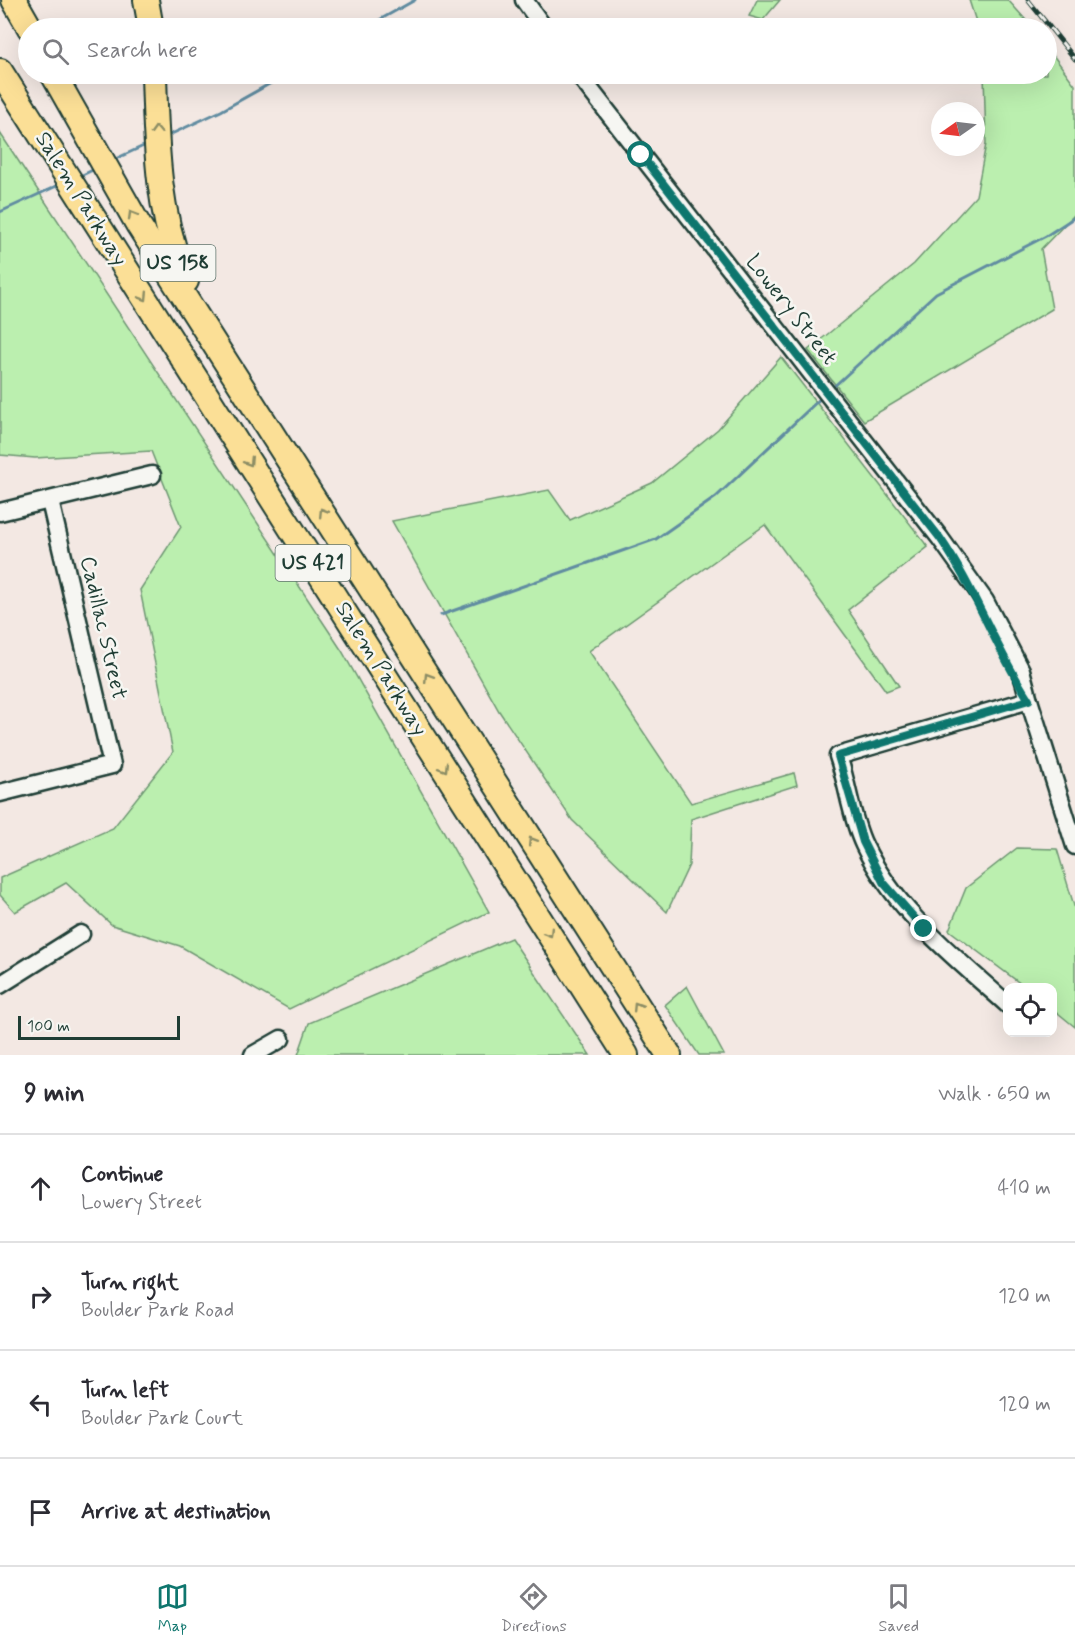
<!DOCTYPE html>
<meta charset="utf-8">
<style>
body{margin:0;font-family:Mynerve,sans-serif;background:#f7f7f7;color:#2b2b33}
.controls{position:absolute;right:18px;bottom:18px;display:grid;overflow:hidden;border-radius:12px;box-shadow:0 6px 24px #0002}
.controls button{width:54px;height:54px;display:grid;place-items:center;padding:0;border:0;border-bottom:2px solid #e1e1e2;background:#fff;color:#2b2b33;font:30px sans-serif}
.compass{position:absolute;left:931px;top:102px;width:54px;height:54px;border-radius:50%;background:#fff;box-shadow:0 6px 24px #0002;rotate:256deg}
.scale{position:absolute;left:18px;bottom:15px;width:162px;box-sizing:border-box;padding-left:6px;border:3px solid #1f3d34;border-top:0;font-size:16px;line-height:21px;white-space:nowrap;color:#1f3d34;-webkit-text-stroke:4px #f6f6f2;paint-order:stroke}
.stop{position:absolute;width:18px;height:18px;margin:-14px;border:4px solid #0f766e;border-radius:50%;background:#fff}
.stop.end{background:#0f766e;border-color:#fff;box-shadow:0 2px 6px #0008}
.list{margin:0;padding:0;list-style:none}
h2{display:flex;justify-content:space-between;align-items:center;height:78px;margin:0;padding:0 24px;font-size:26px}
h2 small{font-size:20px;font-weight:400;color:#7c7c81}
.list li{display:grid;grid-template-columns:39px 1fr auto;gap:18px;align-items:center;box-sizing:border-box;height:108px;padding:0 24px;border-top:2px solid #e1e1e2}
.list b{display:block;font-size:22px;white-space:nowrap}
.list p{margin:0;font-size:20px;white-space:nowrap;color:#7c7c81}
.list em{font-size:20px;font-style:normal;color:#7c7c81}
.icon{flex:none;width:33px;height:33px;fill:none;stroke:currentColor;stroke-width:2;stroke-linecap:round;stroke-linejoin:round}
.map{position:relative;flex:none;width:1075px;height:1055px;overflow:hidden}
.search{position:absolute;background:#fff;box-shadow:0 6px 24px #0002;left:18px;right:18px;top:18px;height:66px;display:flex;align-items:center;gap:15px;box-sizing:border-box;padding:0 21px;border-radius:33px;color:#7c7c81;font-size:22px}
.sheet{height:510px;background:#fff}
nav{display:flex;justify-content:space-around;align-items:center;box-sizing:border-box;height:84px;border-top:2px solid #e1e1e2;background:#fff;font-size:16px;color:#7c7c81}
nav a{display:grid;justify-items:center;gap:3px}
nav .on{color:#0f766e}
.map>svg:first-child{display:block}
.green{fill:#bbefaf;stroke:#6d9672;stroke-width:1.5}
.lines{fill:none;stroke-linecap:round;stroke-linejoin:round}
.stream{stroke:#618ca1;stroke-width:3}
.minor-casing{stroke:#1f3d34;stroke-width:21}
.highway-casing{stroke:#1f3d34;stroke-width:28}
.minor{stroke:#f6f6f2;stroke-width:16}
.highway{stroke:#fbdf96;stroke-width:24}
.rail-casing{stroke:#1f3d34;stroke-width:5}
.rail{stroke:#f6f6f2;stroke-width:3;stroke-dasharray:9;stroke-linecap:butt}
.oneway{stroke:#8d8e65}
.route{stroke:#0f766e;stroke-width:8}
.labels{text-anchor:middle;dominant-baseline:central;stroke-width:5;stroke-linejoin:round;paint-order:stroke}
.shield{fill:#f6f6f2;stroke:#60746d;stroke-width:1.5}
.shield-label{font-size:21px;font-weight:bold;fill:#1f3d34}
.street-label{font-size:22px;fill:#1f3d34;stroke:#f6f6f2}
</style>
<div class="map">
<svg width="1075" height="1055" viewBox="0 0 1075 1055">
<rect width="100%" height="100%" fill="#f3e8e3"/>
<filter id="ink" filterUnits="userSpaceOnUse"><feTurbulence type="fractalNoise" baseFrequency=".0167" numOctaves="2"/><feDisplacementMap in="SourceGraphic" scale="12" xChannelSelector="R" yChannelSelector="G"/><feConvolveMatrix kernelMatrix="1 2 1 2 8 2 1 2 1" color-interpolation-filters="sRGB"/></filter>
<g filter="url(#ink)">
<g class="green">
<path d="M757,0H780L763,20L749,16Z"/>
<path d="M969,0H1008L1033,28H978Z"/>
<path d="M1047,47L1075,85V214L1041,249L1052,309L864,421L808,350L914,264L976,196L986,144L984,74H1046Z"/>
<path d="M0,133L342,651L489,912L289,1009L180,946L112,925L66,883L15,912L0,895V878L113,828L173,752L140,590L181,527L151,451L35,458L0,455Z"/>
<path d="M781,357L928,547L848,610L899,686L886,691L765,525L589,651L691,803L794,773L797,785L691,819L689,865L667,912L572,820L499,711L392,521L549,490L570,520L652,483L718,429Z"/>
<path d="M1017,848L1057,849L1075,909V1027L1053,1009L1052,987H1025L949,930L966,888Z"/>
<path d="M511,938L590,1055H298L309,1023Z"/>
<path d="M687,986L724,1055H699L665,1005Z"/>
</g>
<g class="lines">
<g class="stream">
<path d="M365,28L415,0"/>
<path d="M165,137L221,111L287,74"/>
<path d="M113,160L148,144"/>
<path d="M78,177L97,168"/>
<path d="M0,212L61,184"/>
<path d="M830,390L936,293L1046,236L1075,217"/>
<path d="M441,615L656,539L716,497L823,396"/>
</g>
<defs>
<g id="minor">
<path d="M524,0L544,28"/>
<path d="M578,74L940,538L985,601L1021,670L1029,700L1075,846"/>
<path d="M0,512L152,475"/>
<path d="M0,793L112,765L50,501"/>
<path d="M0,985L81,934"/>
<path d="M1008,1005C954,956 895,911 864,845C851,818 848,785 838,756L1029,700"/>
<path d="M253,1055L281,1039"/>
</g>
<g id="highway">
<path d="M14,0L30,28"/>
<path d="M146,0L151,28"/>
<path d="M0,71L626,1055"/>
<path d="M53,74L139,226L669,1055"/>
<path d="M154,74C156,144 157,215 186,281"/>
</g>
</defs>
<use href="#minor" class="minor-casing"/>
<use href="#highway" class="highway-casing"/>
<use href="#minor" class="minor"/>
<use href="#highway" class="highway"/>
<defs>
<path id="rail" d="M1028,0L1075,59"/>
</defs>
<use href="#rail" class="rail-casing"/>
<use href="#rail" class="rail"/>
</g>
<defs><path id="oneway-chevron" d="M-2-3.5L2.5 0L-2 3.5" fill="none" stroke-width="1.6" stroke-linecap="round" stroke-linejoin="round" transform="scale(1.5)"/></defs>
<g class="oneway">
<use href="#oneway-chevron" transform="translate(156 130) rotate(-92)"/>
<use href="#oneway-chevron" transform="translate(132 215) rotate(-120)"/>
<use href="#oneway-chevron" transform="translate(144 297) rotate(58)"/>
<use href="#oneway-chevron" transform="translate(249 462) rotate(58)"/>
<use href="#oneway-chevron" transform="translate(323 512) rotate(-122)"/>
<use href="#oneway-chevron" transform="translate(428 677) rotate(-122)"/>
<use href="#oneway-chevron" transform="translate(444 768) rotate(58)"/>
<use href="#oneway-chevron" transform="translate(532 841) rotate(-122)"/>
<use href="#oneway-chevron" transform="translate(549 933) rotate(58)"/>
<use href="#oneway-chevron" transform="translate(637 1006) rotate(-122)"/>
</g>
</g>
<g class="lines" filter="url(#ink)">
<path class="route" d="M641,155L940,538C975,589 995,648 1029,700L838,756L863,842L883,882L924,929"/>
</g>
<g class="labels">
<g class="shield">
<rect x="140.5" y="245" width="75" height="36" rx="4.5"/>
<rect x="275.5" y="545" width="75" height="36" rx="4.5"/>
</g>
<g class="shield-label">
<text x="178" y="263">US 158</text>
<text x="313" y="563">US 421</text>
</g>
<g class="street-label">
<text transform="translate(81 199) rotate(58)">Salem Parkway</text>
<text transform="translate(791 310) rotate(52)">Lowery Street</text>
<text transform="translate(103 628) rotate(77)">Cadillac Street</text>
<text transform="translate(381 669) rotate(58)">Salem Parkway</text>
</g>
</g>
</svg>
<div class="controls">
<button><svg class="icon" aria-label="locate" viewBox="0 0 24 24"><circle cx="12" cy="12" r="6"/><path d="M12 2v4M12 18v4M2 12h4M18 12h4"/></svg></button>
</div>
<svg class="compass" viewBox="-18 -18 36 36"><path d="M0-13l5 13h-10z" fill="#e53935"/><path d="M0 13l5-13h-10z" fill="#7c7c81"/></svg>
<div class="scale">100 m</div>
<div class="stop" style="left:641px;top:155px"></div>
<div class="stop end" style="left:924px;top:929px"></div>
<div class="search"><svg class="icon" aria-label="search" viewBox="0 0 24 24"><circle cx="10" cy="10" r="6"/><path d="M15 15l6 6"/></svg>Search here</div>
</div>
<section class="sheet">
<h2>9 min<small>Walk · 650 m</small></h2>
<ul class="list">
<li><svg class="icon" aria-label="ahead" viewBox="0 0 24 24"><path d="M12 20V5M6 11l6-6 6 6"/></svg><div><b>Continue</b><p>Lowery Street</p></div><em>410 m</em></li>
<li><svg class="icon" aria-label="right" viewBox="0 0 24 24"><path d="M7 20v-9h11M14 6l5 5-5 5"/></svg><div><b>Turn right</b><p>Boulder Park Road</p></div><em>120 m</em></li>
<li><svg class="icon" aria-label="left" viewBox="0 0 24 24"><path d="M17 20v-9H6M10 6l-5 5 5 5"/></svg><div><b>Turn left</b><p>Boulder Park Court</p></div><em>120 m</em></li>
<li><svg class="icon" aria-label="arrive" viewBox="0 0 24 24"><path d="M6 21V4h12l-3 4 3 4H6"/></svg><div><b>Arrive at destination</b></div></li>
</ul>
</section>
<nav>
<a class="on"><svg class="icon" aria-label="map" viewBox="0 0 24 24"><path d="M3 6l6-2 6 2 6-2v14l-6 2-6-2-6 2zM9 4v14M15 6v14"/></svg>Map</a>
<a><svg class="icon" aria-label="directions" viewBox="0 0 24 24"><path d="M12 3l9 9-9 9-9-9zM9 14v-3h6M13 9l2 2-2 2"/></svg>Directions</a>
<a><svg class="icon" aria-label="saved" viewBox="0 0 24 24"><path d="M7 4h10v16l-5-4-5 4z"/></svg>Saved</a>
</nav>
